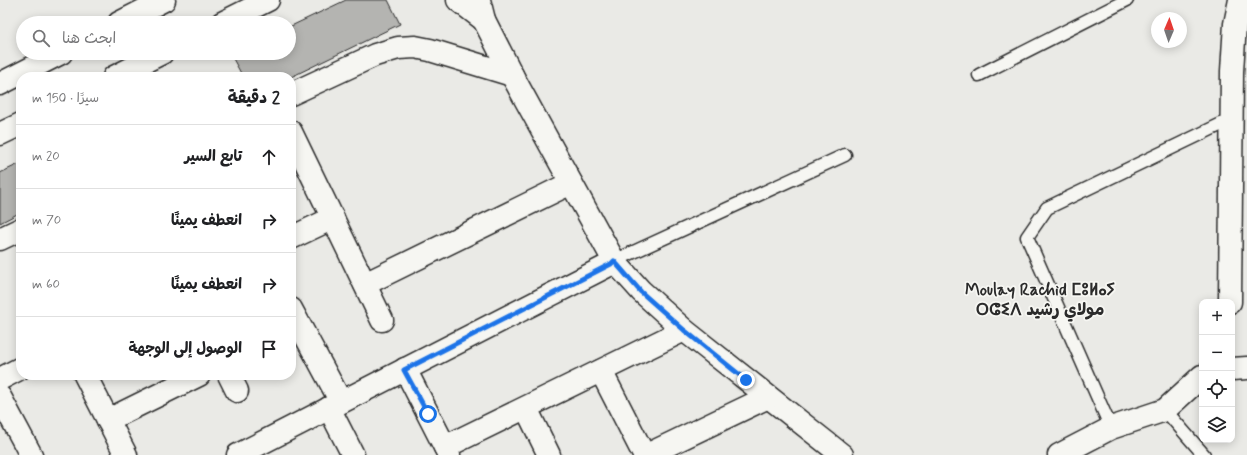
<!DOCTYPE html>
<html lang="ar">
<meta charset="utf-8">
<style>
body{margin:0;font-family:Mynerve,"Playpen Sans Arabic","Noto Sans Tifinagh",sans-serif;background:#f6f6f6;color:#202124;direction:rtl}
.controls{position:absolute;right:12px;bottom:12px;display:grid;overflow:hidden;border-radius:8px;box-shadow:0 2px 10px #0003}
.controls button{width:36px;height:36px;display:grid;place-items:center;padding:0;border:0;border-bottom:1px solid #e0e0e0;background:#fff;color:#202124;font:20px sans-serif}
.compass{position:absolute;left:1151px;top:12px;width:36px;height:36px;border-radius:50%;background:#fff;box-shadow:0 2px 10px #0003;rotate:2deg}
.stop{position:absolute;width:12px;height:12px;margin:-9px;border:3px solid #1a73e8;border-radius:50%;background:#fff}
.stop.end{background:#1a73e8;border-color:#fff;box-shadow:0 1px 4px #0008}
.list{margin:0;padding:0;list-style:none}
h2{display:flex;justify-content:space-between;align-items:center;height:52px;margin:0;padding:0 16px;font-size:17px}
h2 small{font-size:13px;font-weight:400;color:#757577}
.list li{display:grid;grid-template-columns:26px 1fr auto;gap:12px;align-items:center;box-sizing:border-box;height:64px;padding:0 16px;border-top:1px solid #e0e0e0}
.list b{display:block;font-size:15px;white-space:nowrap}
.list em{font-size:13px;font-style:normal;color:#757577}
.icon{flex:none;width:22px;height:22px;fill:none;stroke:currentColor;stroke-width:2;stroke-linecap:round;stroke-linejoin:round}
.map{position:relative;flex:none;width:1247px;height:455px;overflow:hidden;direction:ltr}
.search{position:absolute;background:#fff;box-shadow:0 2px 10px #0003;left:16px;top:16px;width:280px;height:44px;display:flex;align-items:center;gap:10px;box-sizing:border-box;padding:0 14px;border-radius:22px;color:#757577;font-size:15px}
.panel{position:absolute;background:#fff;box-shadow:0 2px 10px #0003;left:16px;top:72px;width:280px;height:308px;border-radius:16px;direction:rtl}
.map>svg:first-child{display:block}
.building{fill:#b4b4b1;stroke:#2b2b2b}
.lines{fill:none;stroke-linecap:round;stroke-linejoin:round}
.lane-casing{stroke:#2b2b2b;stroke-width:15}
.street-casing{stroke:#2b2b2b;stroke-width:25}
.secondary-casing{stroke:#2b2b2b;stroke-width:25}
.lane{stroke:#f6f6f2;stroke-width:12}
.street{stroke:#f6f6f2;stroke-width:22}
.secondary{stroke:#f6f6f2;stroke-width:22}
.route{stroke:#1a73e8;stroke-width:5}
.labels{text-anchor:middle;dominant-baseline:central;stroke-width:3.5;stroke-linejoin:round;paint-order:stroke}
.district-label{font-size:17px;font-weight:bold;fill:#2b2b2b;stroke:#f6f6f2}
</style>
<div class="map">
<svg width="1247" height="455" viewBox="0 0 1247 455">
<rect width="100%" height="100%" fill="#eaeae6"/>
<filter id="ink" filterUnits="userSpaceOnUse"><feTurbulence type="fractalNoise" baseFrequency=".025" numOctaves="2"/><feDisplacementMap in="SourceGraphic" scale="8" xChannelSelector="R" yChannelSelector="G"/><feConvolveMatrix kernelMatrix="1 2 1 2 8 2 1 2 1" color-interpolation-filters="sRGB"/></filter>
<g filter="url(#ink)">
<g class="building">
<path d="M346,0H388L400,24L291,77H243L231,55L235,53H289V27Z"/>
<path d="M21,163V212L0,223V173Z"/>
</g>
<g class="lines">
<defs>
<g id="lane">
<path d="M979,75L1127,0"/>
<path d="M614,261L845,155"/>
<path d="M1165,410L1204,455"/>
<path d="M1111,428L1027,237L1047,208L1232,119"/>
</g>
<g id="street">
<path d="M458,0L484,20"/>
<path d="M479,0L484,20L512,75L614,261L641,291L684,330L842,455"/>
<path d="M291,94L375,55L398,48L415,47L430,50L512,75"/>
<path d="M291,132L382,320"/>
<path d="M291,238L333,218"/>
<path d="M0,239L21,229"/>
<path d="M365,284L571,183"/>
<path d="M1230,302L1232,71L1235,24L1240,0"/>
<path d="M291,309L341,402"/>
<path d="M405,369L449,455"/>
<path d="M1232,369L1247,368"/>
<path d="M601,371L644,455"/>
<path d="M85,375L126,455"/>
<path d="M229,375L237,391"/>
<path d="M0,379L21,368"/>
<path d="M0,397L31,455"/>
<path d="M329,408L353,455"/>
<path d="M526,408L549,455"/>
<path d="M108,420L199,375"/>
<path d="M445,447L684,330"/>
<path d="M238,455L611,264L614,261"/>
<path d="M647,455L768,397"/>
<path d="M1059,455L1111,428L1165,410L1202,376"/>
</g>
<g id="secondary">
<path d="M119,23L164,0"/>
<path d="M222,23L268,0"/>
<path d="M114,77L162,53"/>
<path d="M0,84L61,53"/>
<path d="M0,134L21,124"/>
</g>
</defs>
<use href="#lane" class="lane-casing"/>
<use href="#street" class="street-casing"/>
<use href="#secondary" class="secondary-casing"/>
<use href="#lane" class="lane"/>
<use href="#street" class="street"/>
<use href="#secondary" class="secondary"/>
</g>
</g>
<g class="lines" filter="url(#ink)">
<path class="route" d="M428,414L404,370L611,264L614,261L641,292L684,330L746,380"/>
</g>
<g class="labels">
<g class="district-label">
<text x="1040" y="290">Moulay Rachid ⵎⵓⵍⴰⵢ<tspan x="1040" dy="20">ⵔⵛⵉⴷ مولاي رشيد</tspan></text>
</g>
</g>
</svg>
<div class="controls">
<button>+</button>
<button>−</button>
<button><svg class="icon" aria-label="locate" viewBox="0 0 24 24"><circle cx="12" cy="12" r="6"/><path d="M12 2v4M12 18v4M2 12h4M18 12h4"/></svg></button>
<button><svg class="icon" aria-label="layers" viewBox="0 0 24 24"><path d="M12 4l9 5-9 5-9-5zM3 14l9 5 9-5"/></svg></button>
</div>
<svg class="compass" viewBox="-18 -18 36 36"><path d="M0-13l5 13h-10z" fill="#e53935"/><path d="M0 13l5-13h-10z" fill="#757577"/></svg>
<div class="stop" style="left:428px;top:414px"></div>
<div class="stop end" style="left:746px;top:380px"></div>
<div class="search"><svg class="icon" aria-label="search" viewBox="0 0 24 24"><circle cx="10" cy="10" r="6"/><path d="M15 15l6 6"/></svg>ابحث هنا</div>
<section class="panel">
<h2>2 دقيقة<small>سيرًا · 150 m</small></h2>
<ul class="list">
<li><svg class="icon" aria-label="ahead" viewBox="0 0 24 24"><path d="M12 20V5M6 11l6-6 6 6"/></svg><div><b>تابع السير</b></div><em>20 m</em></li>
<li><svg class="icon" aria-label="right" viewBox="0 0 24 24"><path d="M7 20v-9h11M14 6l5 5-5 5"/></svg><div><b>انعطف يمينًا</b></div><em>70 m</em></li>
<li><svg class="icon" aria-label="right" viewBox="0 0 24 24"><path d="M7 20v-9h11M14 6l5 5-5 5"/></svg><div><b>انعطف يمينًا</b></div><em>60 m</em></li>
<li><svg class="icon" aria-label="arrive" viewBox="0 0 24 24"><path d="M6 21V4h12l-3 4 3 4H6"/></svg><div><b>الوصول إلى الوجهة</b></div></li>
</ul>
</section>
</div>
